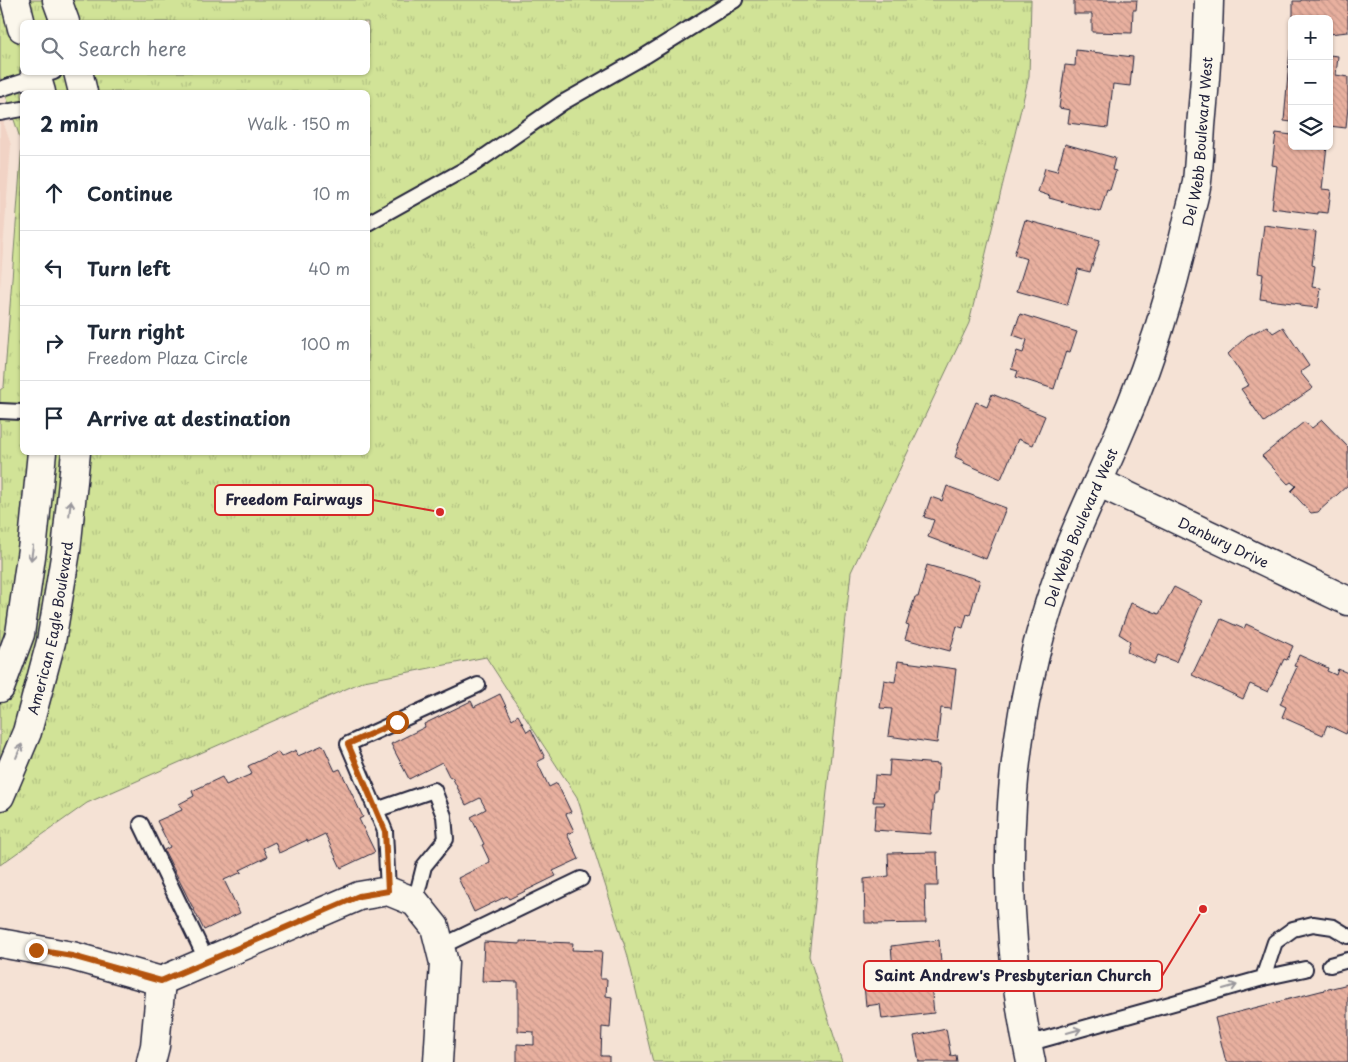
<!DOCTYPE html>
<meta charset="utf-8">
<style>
body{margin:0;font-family:"Playpen Sans",sans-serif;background:#f2f2f3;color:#1f2937}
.controls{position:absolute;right:15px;top:15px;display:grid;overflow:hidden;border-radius:8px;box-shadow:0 1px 4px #0004}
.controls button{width:45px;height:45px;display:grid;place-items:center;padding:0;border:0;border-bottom:1px solid #e0e1e3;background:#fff;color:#1f2937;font:25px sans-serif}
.stop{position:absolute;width:15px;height:15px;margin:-11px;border:4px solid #b45309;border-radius:50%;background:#fff}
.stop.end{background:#b45309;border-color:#fff;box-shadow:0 1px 5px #0008}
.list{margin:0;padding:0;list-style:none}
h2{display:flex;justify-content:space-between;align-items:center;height:65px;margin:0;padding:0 20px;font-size:21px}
h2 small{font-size:16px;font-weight:400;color:#747a83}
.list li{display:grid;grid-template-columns:32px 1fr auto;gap:15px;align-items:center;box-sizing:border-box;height:75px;padding:0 20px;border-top:1px solid #e0e1e3}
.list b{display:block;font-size:19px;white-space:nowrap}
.list p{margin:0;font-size:16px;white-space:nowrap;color:#747a83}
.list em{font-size:16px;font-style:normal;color:#747a83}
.icon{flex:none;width:28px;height:28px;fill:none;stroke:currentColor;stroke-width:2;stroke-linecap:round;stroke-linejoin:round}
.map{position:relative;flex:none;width:1348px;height:1062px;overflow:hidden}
.search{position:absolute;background:#fff;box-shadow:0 1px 4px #0004;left:20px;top:20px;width:350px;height:55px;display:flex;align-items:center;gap:12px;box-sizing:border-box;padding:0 18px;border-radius:8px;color:#747a83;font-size:19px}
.panel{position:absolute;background:#fff;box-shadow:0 1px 4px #0004;left:20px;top:90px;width:350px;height:365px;border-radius:8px}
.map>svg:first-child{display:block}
.built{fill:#f1d3c5}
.grass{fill:url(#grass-tufts);stroke:#7a8269;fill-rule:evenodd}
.building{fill:url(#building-back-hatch);stroke:#22223b}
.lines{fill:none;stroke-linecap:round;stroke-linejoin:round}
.service-casing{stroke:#22223b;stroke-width:18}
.minor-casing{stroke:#22223b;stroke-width:31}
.tertiary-casing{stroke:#22223b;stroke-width:31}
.service{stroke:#fbf7ec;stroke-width:14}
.minor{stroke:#fbf7ec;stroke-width:28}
.tertiary{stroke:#fbf7ec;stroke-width:28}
.oneway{stroke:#99979c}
.route{stroke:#b45309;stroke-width:6}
.labels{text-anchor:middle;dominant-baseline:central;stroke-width:4.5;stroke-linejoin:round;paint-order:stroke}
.street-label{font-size:14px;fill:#22223b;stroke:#fbf7ec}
.leader{fill:none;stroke:#d62828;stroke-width:2}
.callout-dot{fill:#d62828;stroke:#fbf7ec;stroke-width:2}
.callout{fill:#fbf7ec;stroke:#d62828;stroke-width:2}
.callout-label{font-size:15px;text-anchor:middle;font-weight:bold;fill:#22223b}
</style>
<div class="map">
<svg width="1348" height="1062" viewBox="0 0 1348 1062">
<defs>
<pattern id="grass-tufts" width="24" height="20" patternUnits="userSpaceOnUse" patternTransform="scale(1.25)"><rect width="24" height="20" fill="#d1e397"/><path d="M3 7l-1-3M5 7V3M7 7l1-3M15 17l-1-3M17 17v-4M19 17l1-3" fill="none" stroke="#b3c283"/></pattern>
<pattern id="building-back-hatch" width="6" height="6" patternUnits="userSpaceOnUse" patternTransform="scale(1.25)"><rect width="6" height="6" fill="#e8b09f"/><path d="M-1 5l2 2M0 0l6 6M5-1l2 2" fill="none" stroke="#c7978a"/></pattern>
</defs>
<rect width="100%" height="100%" fill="#f5e2d5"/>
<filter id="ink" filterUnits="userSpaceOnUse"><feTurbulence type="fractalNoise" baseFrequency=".02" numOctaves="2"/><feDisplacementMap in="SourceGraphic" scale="10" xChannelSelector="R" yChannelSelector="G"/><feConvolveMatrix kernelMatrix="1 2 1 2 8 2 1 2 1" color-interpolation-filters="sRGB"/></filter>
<g filter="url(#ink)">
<path class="built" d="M0,112L11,145L0,290Z"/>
<path class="grass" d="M0,0H1031L1029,76L969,323L851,572L809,956L842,1062H653L627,953L577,797L486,657L364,681L87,803L0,865V390L4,387L22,144L0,77ZM22,22H368V72H22ZM22,92H368V452H22Z"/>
<g class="building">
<path d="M1074,0H1137L1136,10H1133L1132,33L1092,32V14H1074Z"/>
<path d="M1301,0H1348V32L1329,34V19H1293V1H1301Z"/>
<path d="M1076,50L1133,57L1130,86L1113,84L1108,128L1068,123L1070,110L1059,108L1065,65L1075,66Z"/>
<path d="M1290,50L1292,51V122L1284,121Z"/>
<path d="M1329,55L1338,56L1336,75L1348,77V107L1346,128L1329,126Z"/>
<path d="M1276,133L1292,135V146H1327L1322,189L1331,190L1328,213L1318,212V214L1272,208L1277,166L1272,165Z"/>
<path d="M1065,144L1115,158L1112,170L1116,171L1110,190L1107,189L1100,212L1049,198L1050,196L1038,192L1045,168L1057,171Z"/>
<path d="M1025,220L1100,240L1090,272L1078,269L1067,305L1017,291L1027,259L1014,255Z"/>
<path d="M1264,225L1316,232L1312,265L1315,266L1312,287L1321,288L1318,308L1300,306L1301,304L1260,299L1263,274L1258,273Z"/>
<path d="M1020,314L1077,332L1070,352L1066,351L1054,389L1016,377L1018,371L1011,369L1017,351L1023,353L1027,340L1013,335Z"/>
<path d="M1267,326L1273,333L1283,327L1309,366L1300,372L1313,388L1264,422L1241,389L1249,385L1228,354L1247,336Z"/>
<path d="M992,394L1045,416L1033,445L1018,439L1001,479L964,463V461L955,457L959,446L958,445L976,402L987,407Z"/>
<path d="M1322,420L1348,447V485L1318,512L1311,513L1291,491L1296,486L1291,482L1288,484L1262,456L1304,422L1312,428Z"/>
<path d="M947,486L1006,508L986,559L928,537L934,520L924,517L931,497L942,501Z"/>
<path d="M927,565L980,580L970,615L967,614L963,628L957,626L950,651L905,639L909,626L906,625L915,597H918Z"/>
<path d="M1174,587L1202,601L1176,662L1158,655L1154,664L1127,652L1130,641L1119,634L1131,603L1159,614Z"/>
<path d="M1221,619L1244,629L1246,624L1293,646L1287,660L1284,659L1268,692L1250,684L1243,699L1192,675L1201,656L1203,657Z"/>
<path d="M1299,655L1328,668L1327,671L1336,675L1338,669L1348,673V728L1346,734L1327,725L1323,735L1282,717L1286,707L1280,704L1297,667L1294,666Z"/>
<path d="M898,661L956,669L951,709L941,708L937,743L888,736L892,709L880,708L884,680L895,682Z"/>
<path d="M500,694L512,719L518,715L527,732L531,729L545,758L537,762L549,787L557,783L571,812L566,814L574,831L567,834L579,859L553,871L556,876L509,899L507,896L474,912L458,878L490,862L482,845L484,844L471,817L486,809L480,798L466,805L452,777L450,778L442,762L409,779L391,744L425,727L424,724L471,701L474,707Z"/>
<path d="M323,745L335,771L340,769L363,817L359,819L375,852L341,868L325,834L308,842L307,840L279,853L275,842L263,848L267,857L240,870L242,872L224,880L240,913L204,930L164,850L170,847L157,821L182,810L179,804L194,796L192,791L222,777L226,785L252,774L248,766L278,752L281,757L296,750L298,756Z"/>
<path d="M890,760L939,764L937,794H934L931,834L874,830L876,805H884L885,802H873L875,775L889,776Z"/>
<path d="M937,852L938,886H925L926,923L874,924V923H865L864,879L889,876L888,853Z"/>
<path d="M939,940L942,974L930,976L934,1013L882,1019L880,1004L866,1006L864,985L879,983L878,971L893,969L891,946Z"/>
<path d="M520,941L573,943L572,950L602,951L600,979H607L606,996L612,997L610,1028L602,1027L601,1056H609V1062H517V1044L534,1045V1032L518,1031V982L482,981L484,942L520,944Z"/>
<path d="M1348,984V1062H1226L1215,1018Z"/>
<path d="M946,1029L951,1056L956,1055L957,1062H919L914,1036Z"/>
</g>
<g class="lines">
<defs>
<g id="service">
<path d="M0,89L54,72"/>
<path d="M0,113L22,109"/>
<path d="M368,223L474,164L562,103L645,56L735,0"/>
<path d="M0,411L22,412"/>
<path d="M376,810L434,790L444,816L446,839L424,866L415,902"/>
<path d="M141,824L207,961"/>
<path d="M388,891L385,831L348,744L478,685"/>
<path d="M440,947L581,879"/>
<path d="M1330,965L1348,960"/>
<path d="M1263,978L1305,969"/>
<path d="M1027,1044L1263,978L1275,942L1293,929L1313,924L1333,927L1348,936"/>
</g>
<g id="minor">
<path d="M15,0L22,28"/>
<path d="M57,0L65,22"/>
<path d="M35,72L41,92"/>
<path d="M78,72L83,92"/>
<path id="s1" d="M1098,482L1348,601"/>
<path d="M0,688L20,634L33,542L42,452"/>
<path id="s2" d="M0,796L27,732L51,642L66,551L76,452"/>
<path d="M0,943L72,956L161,981L359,896L388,891L415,902L435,927L444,963L438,1062"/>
<path d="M151,1062L155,1046L161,981"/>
</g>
<g id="tertiary">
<path id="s3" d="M1031,1062C994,893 1005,710 1069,548C1083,513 1100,478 1115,443C1136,396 1154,348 1168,299C1176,274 1181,249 1187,224C1190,210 1195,195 1197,181C1199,163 1200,144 1201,126C1205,84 1208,42 1209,0"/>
</g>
</defs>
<use href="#service" class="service-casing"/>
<use href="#minor" class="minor-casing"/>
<use href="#tertiary" class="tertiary-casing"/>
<use href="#service" class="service"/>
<use href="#minor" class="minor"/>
<use href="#tertiary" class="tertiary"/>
</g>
<defs><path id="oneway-shaft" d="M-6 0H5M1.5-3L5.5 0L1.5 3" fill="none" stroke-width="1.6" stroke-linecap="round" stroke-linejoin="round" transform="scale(1.25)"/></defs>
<g class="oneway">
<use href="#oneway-shaft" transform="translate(70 508) rotate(-84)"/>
<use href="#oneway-shaft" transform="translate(32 553) rotate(98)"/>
<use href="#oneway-shaft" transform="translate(19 751) rotate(-67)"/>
<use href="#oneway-shaft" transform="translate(1230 987) rotate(-16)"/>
<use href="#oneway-shaft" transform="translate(1074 1031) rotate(-16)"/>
</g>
</g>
<g class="lines" filter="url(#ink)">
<path class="route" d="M36,950L72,956L161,981L359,896L388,891L385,831L348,744L397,722"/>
</g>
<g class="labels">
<g class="street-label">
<text stroke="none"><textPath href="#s3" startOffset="952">Del Webb Boulevard West</textPath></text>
<text stroke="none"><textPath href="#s3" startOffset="546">Del Webb Boulevard West</textPath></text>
<text stroke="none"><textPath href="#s1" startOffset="139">Danbury Drive</textPath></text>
<text stroke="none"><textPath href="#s2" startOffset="176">American Eagle Boulevard</textPath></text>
</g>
</g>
<path class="leader" d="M440 512L373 500M1203 909L1162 976"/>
<g class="callout-dot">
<circle cx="440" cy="512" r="5"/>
<circle cx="1203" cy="909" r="5"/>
</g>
<g class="callout">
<rect x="215" y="485" width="158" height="30" rx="5"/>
<rect x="864" y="961" width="298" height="30" rx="5"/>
</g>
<g class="callout-label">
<text x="294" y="505">Freedom Fairways</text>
<text x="1013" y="981">Saint Andrew's Presbyterian Church</text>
</g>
</svg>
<div class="controls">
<button>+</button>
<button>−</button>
<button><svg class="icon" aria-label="layers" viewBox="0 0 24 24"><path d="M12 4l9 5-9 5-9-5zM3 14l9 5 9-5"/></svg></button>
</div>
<div class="stop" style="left:397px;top:722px"></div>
<div class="stop end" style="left:36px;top:950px"></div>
<div class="search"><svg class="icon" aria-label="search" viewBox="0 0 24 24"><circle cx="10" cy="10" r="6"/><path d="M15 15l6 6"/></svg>Search here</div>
<section class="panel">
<h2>2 min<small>Walk · 150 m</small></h2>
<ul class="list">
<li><svg class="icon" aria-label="ahead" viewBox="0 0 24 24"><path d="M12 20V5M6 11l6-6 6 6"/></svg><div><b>Continue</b></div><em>10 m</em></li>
<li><svg class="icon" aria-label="left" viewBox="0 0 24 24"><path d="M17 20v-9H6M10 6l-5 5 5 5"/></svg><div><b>Turn left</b></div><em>40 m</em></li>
<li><svg class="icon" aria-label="right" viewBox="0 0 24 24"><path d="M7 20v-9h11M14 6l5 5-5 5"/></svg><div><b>Turn right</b><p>Freedom Plaza Circle</p></div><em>100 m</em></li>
<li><svg class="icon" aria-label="arrive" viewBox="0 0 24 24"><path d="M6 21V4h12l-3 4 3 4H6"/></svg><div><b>Arrive at destination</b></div></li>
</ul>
</section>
</div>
